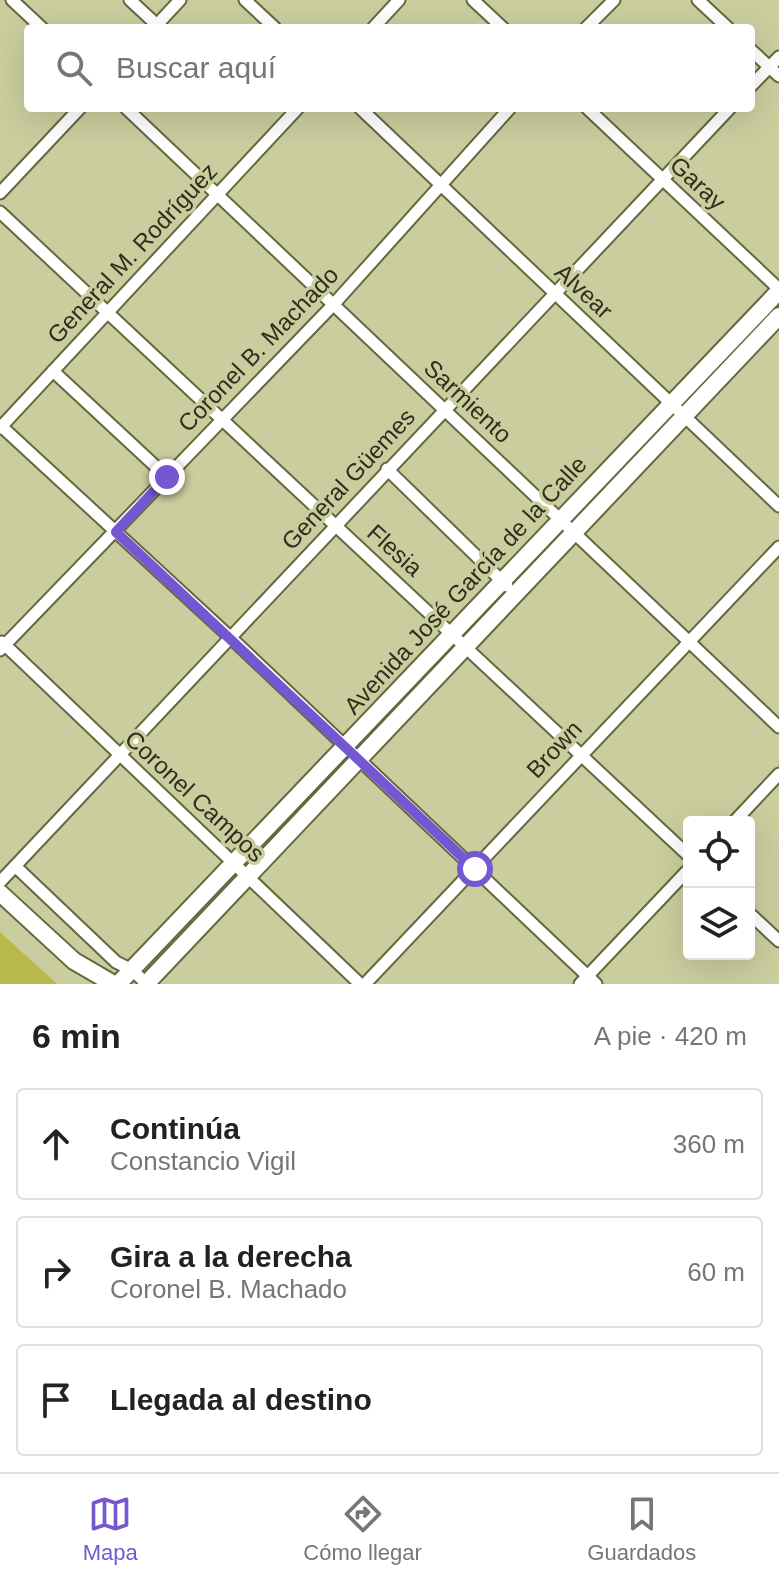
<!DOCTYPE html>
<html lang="es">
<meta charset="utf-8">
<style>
body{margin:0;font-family:Arial,sans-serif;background:#f2f2f2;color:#222}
.controls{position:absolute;right:24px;bottom:24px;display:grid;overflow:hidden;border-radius:8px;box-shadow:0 8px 32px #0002}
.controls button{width:72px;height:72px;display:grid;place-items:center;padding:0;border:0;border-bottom:2px solid #e0e0e0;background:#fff;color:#222;font:40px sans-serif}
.stop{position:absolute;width:24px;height:24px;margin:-18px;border:6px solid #7557d1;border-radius:50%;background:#fff}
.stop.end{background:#7557d1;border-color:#fff;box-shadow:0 2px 8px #0008}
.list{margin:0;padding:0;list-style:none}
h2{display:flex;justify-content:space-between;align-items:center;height:104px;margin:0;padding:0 32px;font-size:34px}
h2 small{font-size:26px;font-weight:400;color:#767676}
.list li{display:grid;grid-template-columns:52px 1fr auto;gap:24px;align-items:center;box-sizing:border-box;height:112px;margin:0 16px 16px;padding:0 16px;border:2px solid #e0e0e0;border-radius:8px}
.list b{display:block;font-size:30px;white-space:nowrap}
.list p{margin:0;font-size:26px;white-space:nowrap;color:#767676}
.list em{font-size:26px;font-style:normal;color:#767676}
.icon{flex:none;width:44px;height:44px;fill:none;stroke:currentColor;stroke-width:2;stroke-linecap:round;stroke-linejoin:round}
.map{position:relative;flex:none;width:779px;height:984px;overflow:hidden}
.search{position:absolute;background:#fff;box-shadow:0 8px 32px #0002;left:24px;right:24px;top:24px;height:88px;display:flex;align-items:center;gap:20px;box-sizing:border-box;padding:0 28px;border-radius:8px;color:#767676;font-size:30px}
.sheet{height:488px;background:#fff}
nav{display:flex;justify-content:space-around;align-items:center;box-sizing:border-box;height:112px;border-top:2px solid #e0e0e0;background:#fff;font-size:22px;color:#767676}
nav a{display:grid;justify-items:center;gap:4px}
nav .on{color:#7557d1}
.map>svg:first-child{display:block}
.green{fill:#b7ba4a}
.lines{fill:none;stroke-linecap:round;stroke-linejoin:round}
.street-casing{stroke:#65673c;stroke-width:15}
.secondary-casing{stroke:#65673c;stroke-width:20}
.street{stroke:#fff;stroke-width:11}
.secondary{stroke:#fff;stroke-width:16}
.route{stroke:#7557d1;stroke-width:10}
.labels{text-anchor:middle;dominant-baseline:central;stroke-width:7;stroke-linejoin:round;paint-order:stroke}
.street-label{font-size:24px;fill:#2e2f1d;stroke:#cacd9e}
</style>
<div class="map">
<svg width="779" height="984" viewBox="0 0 779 984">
<rect width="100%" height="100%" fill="#cacd9e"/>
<path class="green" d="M0,932L57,984H0Z"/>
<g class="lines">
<defs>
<g id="street">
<path d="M12,0L42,28"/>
<path d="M130,0L157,25"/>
<path d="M245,0L275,28"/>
<path d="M473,0L503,28"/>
<path d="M698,0L728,28"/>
<path d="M154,28L180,0"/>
<path d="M373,28L399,0"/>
<path d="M586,28L614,0"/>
<path d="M751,50L779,76"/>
<path d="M751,86L779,57"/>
<path d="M126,108L779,727"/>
<path d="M360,108L779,506"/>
<path d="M587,108L779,289"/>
<path d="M0,193L80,108"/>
<path d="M0,212L689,856"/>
<path d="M53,371L167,477"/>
<path d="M0,425L230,637L596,984"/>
<path d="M0,428L298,108"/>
<path d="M387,469L507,586"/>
<path d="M2,642L360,984"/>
<path d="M0,650L333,305L510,108"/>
<path d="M734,822L779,774"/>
<path d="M15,866L116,962L132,970L147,984"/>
<path d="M0,882L730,108"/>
<path d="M749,913L779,941"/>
<path d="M365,984L779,547"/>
<path d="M580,984L689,869"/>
</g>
<g id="secondary">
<path d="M0,893L74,961L110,982"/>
<path d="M120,982L779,291"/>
<path d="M146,984L779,316"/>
</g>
</defs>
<use href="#street" class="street-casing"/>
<use href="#secondary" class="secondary-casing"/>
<use href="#street" class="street"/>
<use href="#secondary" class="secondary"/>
</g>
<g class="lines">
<path class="route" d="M167,477L116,532L475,869"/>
</g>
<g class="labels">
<g class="street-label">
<text transform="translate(698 183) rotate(43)">Garay</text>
<text transform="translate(132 253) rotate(-47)">General M. Rodríguez</text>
<text transform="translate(584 291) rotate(43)">Alvear</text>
<text transform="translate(258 349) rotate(-46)">Coronel B. Machado</text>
<text transform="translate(468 401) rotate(43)">Sarmiento</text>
<text transform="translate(348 479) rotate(-47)">General Güemes</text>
<text transform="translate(395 550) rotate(42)">Flesia</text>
<text transform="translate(465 585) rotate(-47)">Avenida José García de la Calle</text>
<text transform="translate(554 749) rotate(-47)">Brown</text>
<text transform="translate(195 796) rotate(43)">Coronel Campos</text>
</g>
</g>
</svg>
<div class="controls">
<button><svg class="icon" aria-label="locate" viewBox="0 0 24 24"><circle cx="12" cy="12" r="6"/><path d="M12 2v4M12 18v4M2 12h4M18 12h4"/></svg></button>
<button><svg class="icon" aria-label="layers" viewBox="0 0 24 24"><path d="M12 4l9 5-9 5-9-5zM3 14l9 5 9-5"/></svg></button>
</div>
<div class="stop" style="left:475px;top:869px"></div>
<div class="stop end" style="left:167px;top:477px"></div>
<div class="search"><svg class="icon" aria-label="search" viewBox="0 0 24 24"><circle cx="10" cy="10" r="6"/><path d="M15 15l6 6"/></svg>Buscar aquí</div>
</div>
<section class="sheet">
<h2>6 min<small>A pie · 420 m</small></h2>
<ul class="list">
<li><svg class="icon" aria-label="ahead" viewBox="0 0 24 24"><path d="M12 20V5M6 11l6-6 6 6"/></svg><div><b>Continúa</b><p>Constancio Vigil</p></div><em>360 m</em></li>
<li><svg class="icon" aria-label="right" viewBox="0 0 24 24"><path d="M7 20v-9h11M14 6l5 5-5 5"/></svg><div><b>Gira a la derecha</b><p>Coronel B. Machado</p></div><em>60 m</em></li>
<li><svg class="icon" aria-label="arrive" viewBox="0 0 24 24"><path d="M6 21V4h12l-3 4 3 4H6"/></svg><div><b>Llegada al destino</b></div></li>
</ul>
</section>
<nav>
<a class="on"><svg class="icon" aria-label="map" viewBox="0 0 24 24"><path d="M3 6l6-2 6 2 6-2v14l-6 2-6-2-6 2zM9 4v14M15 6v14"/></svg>Mapa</a>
<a><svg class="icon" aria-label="directions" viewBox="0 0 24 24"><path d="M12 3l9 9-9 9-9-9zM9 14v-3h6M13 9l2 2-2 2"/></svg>Cómo llegar</a>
<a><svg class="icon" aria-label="saved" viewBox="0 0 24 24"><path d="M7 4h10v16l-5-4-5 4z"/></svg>Guardados</a>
</nav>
